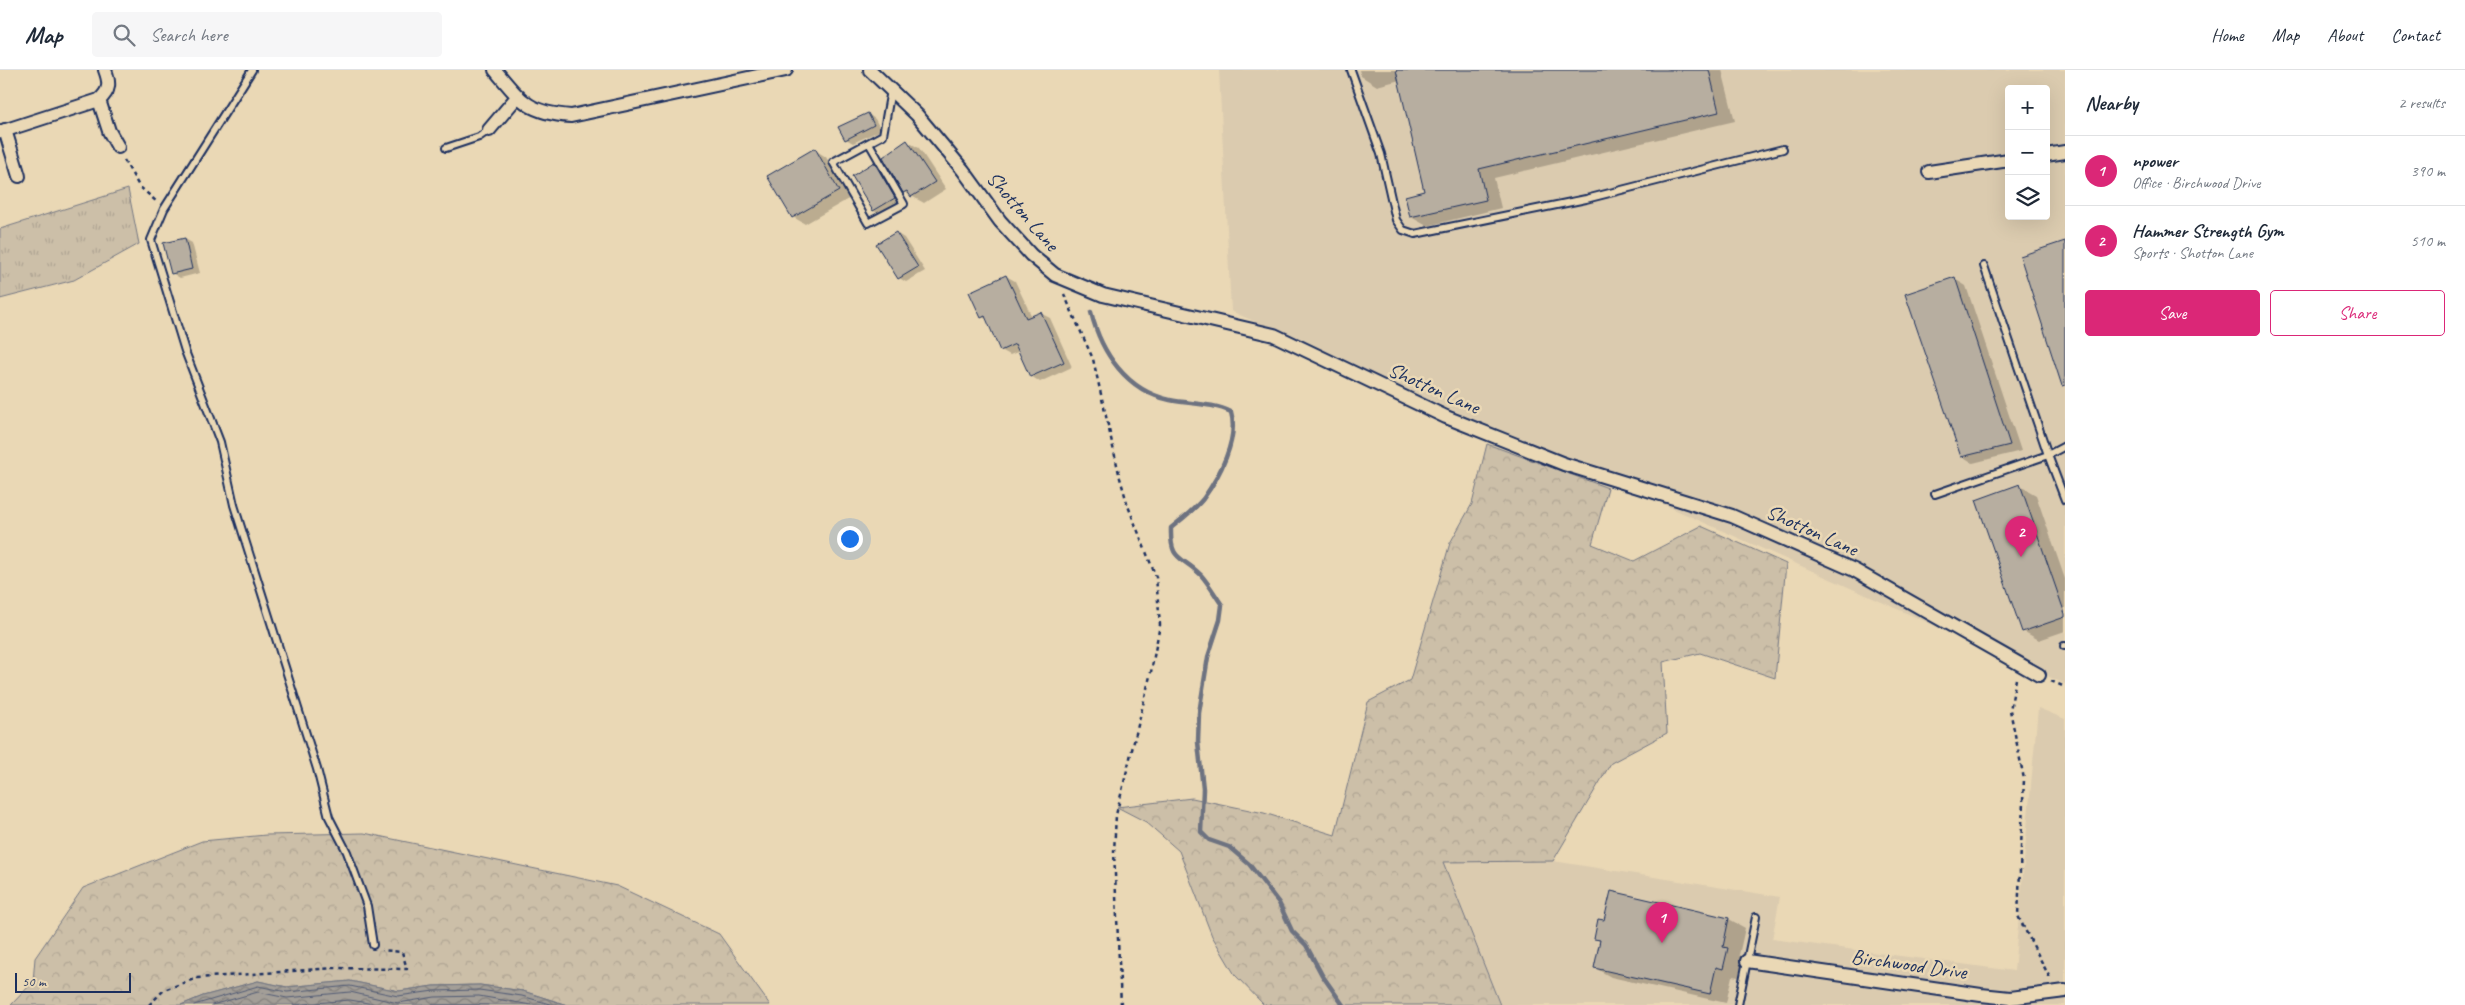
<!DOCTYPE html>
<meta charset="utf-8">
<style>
body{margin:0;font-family:Caveat,sans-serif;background:#f6f6f7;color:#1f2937}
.controls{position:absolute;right:15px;top:15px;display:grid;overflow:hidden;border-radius:5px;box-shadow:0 5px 20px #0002}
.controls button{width:45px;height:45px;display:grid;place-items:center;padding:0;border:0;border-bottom:1px solid #e0e1e3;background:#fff;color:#1f2937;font:25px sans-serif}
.scale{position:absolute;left:15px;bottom:12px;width:116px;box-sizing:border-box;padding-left:5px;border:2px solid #1b2f5e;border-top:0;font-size:14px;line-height:18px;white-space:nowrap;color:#1b2f5e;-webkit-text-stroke:4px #ead8b5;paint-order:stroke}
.you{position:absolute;left:849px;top:468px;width:18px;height:18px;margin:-12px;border:4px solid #fff;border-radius:50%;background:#1a73e8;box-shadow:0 0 0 8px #1a73e833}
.badge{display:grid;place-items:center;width:32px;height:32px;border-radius:50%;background:#db2777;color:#fff;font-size:16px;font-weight:700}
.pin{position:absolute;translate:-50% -41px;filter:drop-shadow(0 1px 2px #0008)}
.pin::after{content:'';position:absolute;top:26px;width:18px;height:15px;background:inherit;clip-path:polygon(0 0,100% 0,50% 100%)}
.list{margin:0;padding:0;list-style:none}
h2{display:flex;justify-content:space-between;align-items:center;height:65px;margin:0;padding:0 20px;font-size:21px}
h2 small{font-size:16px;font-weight:400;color:#747a83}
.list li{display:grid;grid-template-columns:32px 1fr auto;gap:15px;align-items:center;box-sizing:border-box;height:70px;padding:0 20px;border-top:1px solid #e0e1e3}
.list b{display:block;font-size:19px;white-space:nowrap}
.list p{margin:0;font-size:16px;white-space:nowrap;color:#747a83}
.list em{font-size:16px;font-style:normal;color:#747a83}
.actions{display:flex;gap:10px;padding:15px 20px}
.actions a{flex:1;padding:11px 0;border:1px solid #db2777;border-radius:5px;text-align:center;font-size:18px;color:#db2777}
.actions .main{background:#db2777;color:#fff}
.icon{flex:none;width:28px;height:28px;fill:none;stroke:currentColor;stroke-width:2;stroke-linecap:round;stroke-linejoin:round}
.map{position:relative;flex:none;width:2065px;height:935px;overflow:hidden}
header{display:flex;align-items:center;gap:30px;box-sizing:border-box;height:70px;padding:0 25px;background:#fff;border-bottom:1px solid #e0e1e3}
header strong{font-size:24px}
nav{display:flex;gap:28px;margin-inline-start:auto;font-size:18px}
.search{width:350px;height:45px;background:#f6f6f7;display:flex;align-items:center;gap:12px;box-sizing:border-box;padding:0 18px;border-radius:5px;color:#747a83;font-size:19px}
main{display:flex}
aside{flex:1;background:#fff}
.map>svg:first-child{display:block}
.built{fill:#dbcbaf;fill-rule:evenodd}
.grass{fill:url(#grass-tufts);stroke:#747783}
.forest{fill:url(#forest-crowns);stroke:#747783}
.water{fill:url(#water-waves);stroke:#6d7280}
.shadow{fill:#0003}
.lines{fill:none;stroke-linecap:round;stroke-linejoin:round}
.shore{stroke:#515b75;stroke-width:1}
.stream{stroke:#6d7280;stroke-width:4.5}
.building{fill:#b7aea0;stroke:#1b2f5e}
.service-casing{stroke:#1b2f5e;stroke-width:10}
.minor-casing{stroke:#1b2f5e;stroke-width:16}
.path{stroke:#1b2f5e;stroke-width:2.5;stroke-dasharray:4 4;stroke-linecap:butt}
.service{stroke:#ead8b5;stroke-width:6}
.minor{stroke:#ead8b5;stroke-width:12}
.labels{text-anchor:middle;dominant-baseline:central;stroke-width:5;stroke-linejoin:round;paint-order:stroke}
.street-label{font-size:21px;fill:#1b2f5e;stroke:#ead8b5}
</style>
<header>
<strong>Map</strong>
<div class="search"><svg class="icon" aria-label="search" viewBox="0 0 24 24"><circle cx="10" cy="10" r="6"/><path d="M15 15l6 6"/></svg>Search here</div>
<nav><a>Home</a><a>Map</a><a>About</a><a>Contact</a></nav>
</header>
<main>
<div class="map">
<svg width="2065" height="935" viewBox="0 0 2065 935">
<defs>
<pattern id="grass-tufts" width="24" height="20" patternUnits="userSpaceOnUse" patternTransform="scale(1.25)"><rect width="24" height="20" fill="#ccbfa8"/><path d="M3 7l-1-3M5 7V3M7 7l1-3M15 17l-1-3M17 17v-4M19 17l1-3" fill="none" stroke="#afa493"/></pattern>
<pattern id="forest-crowns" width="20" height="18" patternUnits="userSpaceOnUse" patternTransform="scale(1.25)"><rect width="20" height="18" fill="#ccbfa8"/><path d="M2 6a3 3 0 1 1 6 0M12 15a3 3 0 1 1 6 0" fill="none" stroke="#afa493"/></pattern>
<pattern id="water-waves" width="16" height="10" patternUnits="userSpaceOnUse" patternTransform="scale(1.25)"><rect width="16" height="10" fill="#a39e97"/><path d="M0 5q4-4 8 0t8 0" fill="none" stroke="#84817e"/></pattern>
</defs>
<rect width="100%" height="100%" fill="#ead8b5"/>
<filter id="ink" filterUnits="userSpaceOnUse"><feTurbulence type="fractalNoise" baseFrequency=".02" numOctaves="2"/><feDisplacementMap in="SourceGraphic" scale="10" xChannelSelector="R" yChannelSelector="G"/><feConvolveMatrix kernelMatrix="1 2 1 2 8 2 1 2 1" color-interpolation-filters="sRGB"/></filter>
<g filter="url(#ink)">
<g class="built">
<path d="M1219,0H2065V614L1231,241ZM2009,19H2046V146H2009Z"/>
<path d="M2038,638L2065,649V935H1500L1442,792L1553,791L1780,827L1772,869L2014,901Z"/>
</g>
<path class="grass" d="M128,119L139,174L74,210L0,229V159Z"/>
<g class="forest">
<path d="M1487,374L1608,418L1592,474L1634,491L1701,456L1786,494L1775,608L1700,583L1663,592L1667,663L1611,693L1553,791L1443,792L1500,935H1264L1235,905L1212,866L1179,781L1146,752L1117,737L1192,728L1264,743L1335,765L1368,632L1410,610L1450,473L1472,434Z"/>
<path d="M364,763L617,816L719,864L770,935H567L523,921L480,915L433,916L399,921L350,911L287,917L258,911L203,926L181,935H11L33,912L35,888L83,818L202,771L266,765Z"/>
</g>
<path class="water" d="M258,911L287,917L350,911L399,921L433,916L480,915L523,921L567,935H181L203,926Z"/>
<g class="shadow">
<path d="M1359,0H1722L1735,51L1494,108L1501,138L1427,156L1411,147L1426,122L1400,10L1377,16L1361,6Z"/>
<path d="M868,44L875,49L881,60L853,73L846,69Z"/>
<path d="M908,72L919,78L946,119L924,133L904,122Z"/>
<path d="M815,80L826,87L850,128L805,154L793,147L769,106Z"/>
<path d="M874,94L882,98L902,133L881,145L874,141Z"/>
<path d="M896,163L904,168L925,201L906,212L899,208Z"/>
<path d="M185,169L192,173L200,203L180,208L172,203Z"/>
<path d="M1006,206L1015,211L1032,247L1040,243L1050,248L1072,297L1040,312L1031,306L1020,281L1010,285L1001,280L988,250L982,247Z"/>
<path d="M1955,209L1966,216L2021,381L1973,393L1962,386Z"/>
<path d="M2020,416L2036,425L2065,509V561L2039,570L2023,561Z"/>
<path d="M1612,823L1729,849L1745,858L1739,885L1743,888L1739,907L1732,906L1726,933L1611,907L1595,898L1601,872L1595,868L1605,852Z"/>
</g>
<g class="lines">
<g class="shore">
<path d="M194,935L258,916L287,922L350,916L398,926L434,921L479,920L522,926L553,935"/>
<path d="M212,935L258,922L287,928L350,922L398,933L435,927L479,926L531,935"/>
<path d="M293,935L350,930L380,935"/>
<path d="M432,935H488"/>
</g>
<path class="stream" d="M1091,242C1101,283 1127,321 1170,330C1190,334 1213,333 1231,342C1239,369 1219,407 1203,429C1194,440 1182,449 1171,458C1170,492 1181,485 1201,505C1209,514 1215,525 1222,535L1220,550L1208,587L1199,643L1198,672L1203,719L1201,762L1209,770L1229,777L1249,794L1279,833L1292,861L1306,875L1322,905L1343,935"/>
</g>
<g class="building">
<path d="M1396,0H1709L1719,42L1479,99L1486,130L1410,147L1405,126L1424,121Z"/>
<path d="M868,43L874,55L845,70L838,57Z"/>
<path d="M907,70L935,112L911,127L907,121L903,123L883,87Z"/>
<path d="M815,78L839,121L792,148L767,106Z"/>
<path d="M874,92L895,128L873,141L852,106Z"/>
<path d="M896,162L918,197L898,209L876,174Z"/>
<path d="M185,168L192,199L171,204L163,173Z"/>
<path d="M2065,171V315L2062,316L2020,186Z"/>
<path d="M1006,205L1026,248L1041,242L1064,292L1030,307L1015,274L1000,281L985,246L981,248L969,222Z"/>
<path d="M1955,207L2010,375L1961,387L1905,224Z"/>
<path d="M2020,414L2065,544V547L2022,562L1976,430Z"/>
<path d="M1611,821L1729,848L1723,877L1728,878L1723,899L1716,897L1710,924L1594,898L1600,870L1594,869L1598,849L1604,850Z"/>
</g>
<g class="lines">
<defs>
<g id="service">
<path d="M252,0L164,139L151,170L185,281L220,372L234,435L317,699L329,747L347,782L367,836L373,875"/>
<path d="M1351,0L1381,84L1396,150L1403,160L1415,164L1586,129L1783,79"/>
<path d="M869,73L904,134L868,153L833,92L883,65L891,20"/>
<path d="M446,78L479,67L489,60"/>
<path d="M1984,196L2048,385L2065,376"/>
<path d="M1935,424L2048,385L2065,430"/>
<path d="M2064,576H2065"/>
<path d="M1738,935L1756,847"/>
</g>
<g id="minor">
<path d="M495,0C521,31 528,43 571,46L786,0"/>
<path d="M870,0L917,45L963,100L1000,151L1031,185L1055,205L1103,225L1274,265L1446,347L1564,394L1732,446L1854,500L2039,605"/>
<path d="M99,30L109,61L118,77"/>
<path d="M5,60L19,106"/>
<path d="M489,60L517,27"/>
<path d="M0,62L99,30C110,21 110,13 105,0"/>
<path d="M2046,85L2065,82"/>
<path d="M1929,102L2009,90"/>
<path d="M1747,891L1981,925L2010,928L2065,921"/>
</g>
</defs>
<use href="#service" class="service-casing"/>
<use href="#minor" class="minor-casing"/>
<g class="path">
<path d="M124,90L139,116L157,132"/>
<path d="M1064,224L1093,289L1120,408L1128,436L1156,507L1160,555L1151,602L1116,745L1114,782L1121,935"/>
<path d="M2016,609L2010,640L2024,709L2018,846L2051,910"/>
<path d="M2051,611L2065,617"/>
<path d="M149,935L164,920L197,908L334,898L407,899L402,882L382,880"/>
</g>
<use href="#service" class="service"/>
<use href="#minor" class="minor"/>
</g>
</g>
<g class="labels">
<g class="street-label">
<text transform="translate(1023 141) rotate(49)">Shotton Lane</text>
<text transform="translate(1434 318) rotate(24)">Shotton Lane</text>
<text transform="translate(1812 460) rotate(24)">Shotton Lane</text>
<text transform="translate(1909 894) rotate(8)">Birchwood Drive</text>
</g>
</g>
</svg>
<div class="controls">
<button>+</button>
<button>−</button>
<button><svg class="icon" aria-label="layers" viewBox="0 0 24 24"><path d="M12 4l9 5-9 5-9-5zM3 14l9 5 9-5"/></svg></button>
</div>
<div class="scale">50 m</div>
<div class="you"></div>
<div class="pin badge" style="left:1662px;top:873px">1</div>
<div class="pin badge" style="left:2021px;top:487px">2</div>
</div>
<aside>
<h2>Nearby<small>2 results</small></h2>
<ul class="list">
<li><span class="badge">1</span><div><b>npower</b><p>Office · Birchwood Drive</p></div><em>390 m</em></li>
<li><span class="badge">2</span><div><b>Hammer Strength Gym</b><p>Sports · Shotton Lane</p></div><em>510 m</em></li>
</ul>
<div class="actions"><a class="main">Save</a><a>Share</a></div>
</aside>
</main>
